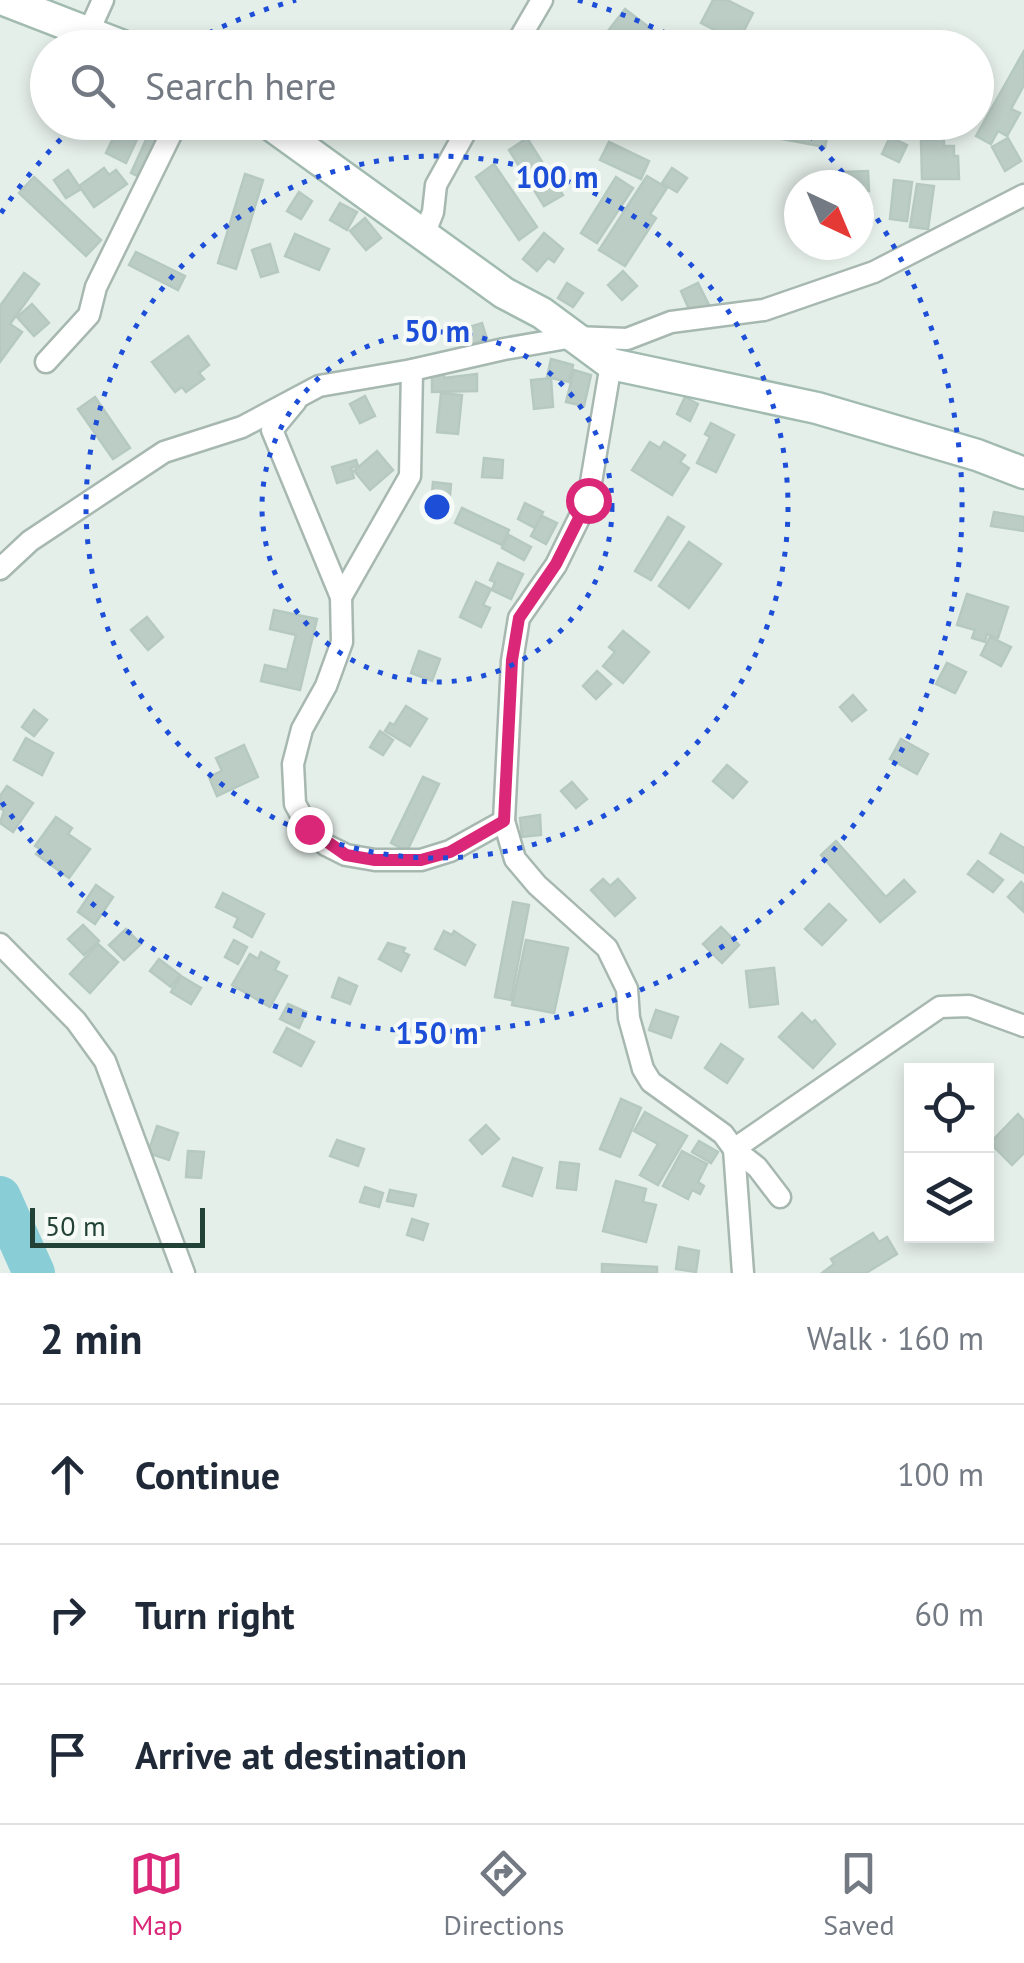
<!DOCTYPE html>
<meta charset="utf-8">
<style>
body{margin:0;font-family:"PT Sans",sans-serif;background:#f2f2f3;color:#1f2937}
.controls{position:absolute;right:30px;bottom:30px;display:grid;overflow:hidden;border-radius:0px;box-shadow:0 5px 15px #0003}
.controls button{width:90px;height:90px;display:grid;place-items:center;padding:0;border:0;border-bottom:2px solid #e0e1e3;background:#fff;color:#1f2937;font:50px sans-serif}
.compass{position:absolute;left:784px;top:170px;width:90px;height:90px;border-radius:50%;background:#fff;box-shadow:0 5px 15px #0003;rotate:136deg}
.scale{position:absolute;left:30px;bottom:25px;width:175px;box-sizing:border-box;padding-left:10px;border:5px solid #224238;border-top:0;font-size:28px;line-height:35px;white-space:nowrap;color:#224238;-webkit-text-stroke:8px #f6fbf8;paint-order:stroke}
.stop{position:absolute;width:30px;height:30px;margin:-22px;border:8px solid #db2777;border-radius:50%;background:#fff}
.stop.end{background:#db2777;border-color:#fff;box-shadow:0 2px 10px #0008}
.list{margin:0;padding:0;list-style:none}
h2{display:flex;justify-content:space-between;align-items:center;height:130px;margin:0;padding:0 40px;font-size:42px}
h2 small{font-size:32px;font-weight:400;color:#747a83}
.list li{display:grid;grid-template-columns:65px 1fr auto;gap:30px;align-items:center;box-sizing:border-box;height:140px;padding:0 40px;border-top:2px solid #e0e1e3}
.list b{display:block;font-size:38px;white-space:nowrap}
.list em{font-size:32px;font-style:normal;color:#747a83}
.icon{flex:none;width:55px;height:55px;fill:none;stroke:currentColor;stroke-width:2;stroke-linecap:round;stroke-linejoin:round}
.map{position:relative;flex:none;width:1024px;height:1273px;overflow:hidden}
.search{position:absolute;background:#fff;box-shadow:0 5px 15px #0003;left:30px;right:30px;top:30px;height:110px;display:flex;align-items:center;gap:25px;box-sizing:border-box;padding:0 35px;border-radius:55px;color:#747a83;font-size:38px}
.sheet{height:550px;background:#fff}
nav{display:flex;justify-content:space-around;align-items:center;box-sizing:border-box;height:140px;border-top:2px solid #e0e1e3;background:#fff;font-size:28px;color:#747a83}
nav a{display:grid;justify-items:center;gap:5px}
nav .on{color:#db2777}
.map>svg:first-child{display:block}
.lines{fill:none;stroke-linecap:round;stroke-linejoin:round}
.river{stroke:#89ced7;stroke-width:42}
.building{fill:#bccdc6;stroke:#b6c9c1;stroke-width:2.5}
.street-casing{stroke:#a7b8b1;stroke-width:25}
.secondary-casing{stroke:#a2bbb1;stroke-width:35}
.street{stroke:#fff;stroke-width:20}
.secondary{stroke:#fff;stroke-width:30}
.route{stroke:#db2777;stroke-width:12}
.ring{fill:none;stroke:#1d4ed8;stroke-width:5;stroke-dasharray:5 10}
.centre{fill:#1d4ed8;stroke:#f6fbf8;stroke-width:5}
.ring-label{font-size:30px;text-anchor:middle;font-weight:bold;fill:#1d4ed8;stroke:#f6fbf8;stroke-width:8;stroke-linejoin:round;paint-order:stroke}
</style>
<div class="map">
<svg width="1024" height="1273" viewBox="0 0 1024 1273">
<rect width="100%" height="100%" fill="#e5efea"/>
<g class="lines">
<path class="river" d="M0,1197L34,1273"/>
</g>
<g class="building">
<path d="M713,0H727L753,13L738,42L701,23Z"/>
<path d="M625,9L654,31L641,48H611L601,40Z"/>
<path d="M1024,51V85L1011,109L1020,113L1007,136L998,131L991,144L976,136Z"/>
<path d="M121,122H145L126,163L106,153Z"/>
<path d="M154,122H172L146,180L131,173Z"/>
<path d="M746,122H814L830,125L825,147L744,132Z"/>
<path d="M890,137L907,145L899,162L882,154Z"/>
<path d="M527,138L563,195L544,206L509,150Z"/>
<path d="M1008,138L1021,161L1005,171L992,147Z"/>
<path d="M944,139V146H954V156H958L959,179H922L921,140Z"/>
<path d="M609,142L649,161L641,179L600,160Z"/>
<path d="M494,164L537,227L519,240L476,177Z"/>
<path d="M104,168L109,175L116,170L127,184L94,207L79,186Z"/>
<path d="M672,168L687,178L677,192L662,183Z"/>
<path d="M68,170L81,189L66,198L54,180Z"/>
<path d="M868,171L869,191H859V185H842V172Z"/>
<path d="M245,174L263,180L236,269L218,263Z"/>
<path d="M647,176L667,188L650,214L656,218L625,266L599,250Z"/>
<path d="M34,177L101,240L86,256L19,193Z"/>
<path d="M616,177L633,188L597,243L581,233Z"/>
<path d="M894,180L912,182L907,221L890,219Z"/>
<path d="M917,184L934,186L928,229L910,227Z"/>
<path d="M299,192L312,201L301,219L287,211Z"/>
<path d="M340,203L357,212L347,230L330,220Z"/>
<path d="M365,218L381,238L366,250L350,231Z"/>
<path d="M544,233L563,249L554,262L548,258L537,271L523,259Z"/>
<path d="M295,234L329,249L319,270L285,256Z"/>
<path d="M270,244L278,272L261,277L252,250Z"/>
<path d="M136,252L185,276L178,290L129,265Z"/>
<path d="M623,271L637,286L622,300L608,285Z"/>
<path d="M24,273L39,284L10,324L22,332L0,362V306Z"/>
<path d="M567,283L583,293L573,307L558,298Z"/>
<path d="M698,283L710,307L692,316L681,291Z"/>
<path d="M32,304L49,323L34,336L17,317Z"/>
<path d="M482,323L487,339L472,344L466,328Z"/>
<path d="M188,336L209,365L199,373L204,379L186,392L182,387L175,392L152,362Z"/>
<path d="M551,359L573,365L569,382L547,377Z"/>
<path d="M574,370L591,375L584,406L566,402Z"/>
<path d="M444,374V378L477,374V391L432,392V375Z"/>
<path d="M551,378L553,407L534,409L531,380Z"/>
<path d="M441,393L462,395L458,434L437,432Z"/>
<path d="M365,396L375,416L360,423L350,404Z"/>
<path d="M95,397L130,448L113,459L78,409Z"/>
<path d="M685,397L698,404L690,421L677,414Z"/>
<path d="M711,423L734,435L716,472L697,463L710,437L705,434Z"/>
<path d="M650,442L660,448L664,442L685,455L680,462L689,468L672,495L632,470Z"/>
<path d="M377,451L393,470L370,490L354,471Z"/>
<path d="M484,458L503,460L502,478L482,477Z"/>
<path d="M356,460L358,466L351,468L354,478L337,483L332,467Z"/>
<path d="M433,482L451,484L448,517L430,516Z"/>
<path d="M525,503L543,512L535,528L518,519Z"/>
<path d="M462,508L509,530L502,545L455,523Z"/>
<path d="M994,512L1024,517V531L991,526Z"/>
<path d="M542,516L557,523L546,544L531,536Z"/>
<path d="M668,517L684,527L651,580L635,571Z"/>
<path d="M509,535L531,547L524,560L502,548Z"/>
<path d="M689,542L721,564L689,608L659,586Z"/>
<path d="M498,563L523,574L511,599L492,590L495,582L490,580Z"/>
<path d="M476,582L491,589L483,605L490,608L481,627L460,617Z"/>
<path d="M967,594L1008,607L998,638L987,634L985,642L972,638L975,630L957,625Z"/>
<path d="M274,610L317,619L300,690L261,681L265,665L287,670L296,635L270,629Z"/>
<path d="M147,617L163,637L148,650L131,630Z"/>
<path d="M623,631L649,652L623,683L603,666L615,652L609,647Z"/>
<path d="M990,637L1011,647L1001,666L981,655Z"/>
<path d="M419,651L440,659L432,681L411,673Z"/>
<path d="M947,663L966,672L955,693L936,684Z"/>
<path d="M597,671L611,684L596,699L583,686Z"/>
<path d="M853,695L866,710L852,721L840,707Z"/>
<path d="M406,706L427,719L410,746L385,731L390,723L394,725Z"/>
<path d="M34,710L47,720L34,736L22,727Z"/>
<path d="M380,731L393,740L383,755L370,747Z"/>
<path d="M26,738L53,753L42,775L14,760Z"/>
<path d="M901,739L928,754L917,774L890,759Z"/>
<path d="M244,745L258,777L217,796L209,777L222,771L216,758Z"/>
<path d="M727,765L747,782L733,798L713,781Z"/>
<path d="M423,777L439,784L407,851L391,843Z"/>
<path d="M572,782L587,799L576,808L561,791Z"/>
<path d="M7,786L33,803L13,832L0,823L4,811L0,808V796Z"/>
<path d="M540,815L541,835L522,837L520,818Z"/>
<path d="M56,817L72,828L68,834L90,849L69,878L36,854L40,849L35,846Z"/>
<path d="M1001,834L1024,848V873L990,853Z"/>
<path d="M836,841L886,897L904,880L915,892L880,922L821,855Z"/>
<path d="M978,861L1003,880L993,892L968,874Z"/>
<path d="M603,879L610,886L618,879L635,898L615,916L591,890Z"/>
<path d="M1021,882L1024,885L1023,911L1008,897Z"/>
<path d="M96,885L113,897L95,924L78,912Z"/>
<path d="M223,893L264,914L252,937L234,927L238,918L216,907Z"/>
<path d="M513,902L529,905L511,1000L495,997Z"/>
<path d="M829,904L846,920L822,945L805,929Z"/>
<path d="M83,925L99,941L84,955L68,939Z"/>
<path d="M721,927L739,945L722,963L703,944Z"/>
<path d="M126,929L141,944L124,960L109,945Z"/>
<path d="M444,931L452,935L454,931L475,945L465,965L435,949Z"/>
<path d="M234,940L247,947L238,964L225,957Z"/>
<path d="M526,940L568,948L554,1013L512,1005Z"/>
<path d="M388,943L405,948L403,952L409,955L401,971L379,959Z"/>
<path d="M98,944L118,962L90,993L70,974Z"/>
<path d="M261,952L279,962L275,970L287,976L270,1007L232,985L250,954L258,959Z"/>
<path d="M159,959L180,975L171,987L150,971Z"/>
<path d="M774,968L778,1004L750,1007L746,971Z"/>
<path d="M181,976L201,988L191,1004L171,992Z"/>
<path d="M339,978L357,986L350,1004L332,997Z"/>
<path d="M288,1004L306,1012L299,1028L280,1019Z"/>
<path d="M656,1010L678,1017L671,1038L649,1030Z"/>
<path d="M802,1013L812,1023L815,1020L835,1044L813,1068L779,1037Z"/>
<path d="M287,1028L314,1042L301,1066L274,1052Z"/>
<path d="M721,1044L743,1059L727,1083L705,1068Z"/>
<path d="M621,1099L641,1108L620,1157L600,1149Z"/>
<path d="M645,1112L687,1136L658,1185L640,1175L658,1144L634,1131Z"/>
<path d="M1018,1114L1024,1121V1153L1012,1165L990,1143Z"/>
<path d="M486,1125L499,1139L482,1154L470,1140Z"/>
<path d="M157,1126L178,1133L169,1160L148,1153Z"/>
<path d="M337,1140L364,1149L358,1166L330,1156Z"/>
<path d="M699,1141L718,1152L711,1163L692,1152Z"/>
<path d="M188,1151L204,1152L201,1178L186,1177Z"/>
<path d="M682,1151L707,1164L698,1182L704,1186L700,1194L692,1190L688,1199L663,1186Z"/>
<path d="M513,1158L542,1168L532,1196L503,1186Z"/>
<path d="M560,1162L579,1164L576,1190L557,1188Z"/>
<path d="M616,1181L646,1189L643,1202L656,1205L646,1242L603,1231Z"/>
<path d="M365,1187L383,1193L379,1207L360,1202Z"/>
<path d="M390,1190L416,1195L413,1206L387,1201Z"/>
<path d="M412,1219L428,1224L423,1240L407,1235Z"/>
<path d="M873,1233L879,1242L887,1237L897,1254L866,1273H822L834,1264L831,1259Z"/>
<path d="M679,1247L699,1251L696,1272L676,1269Z"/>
<path d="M602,1264L657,1267V1273H602Z"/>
</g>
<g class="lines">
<defs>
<g id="street">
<path d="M89,31L103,0"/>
<path d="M514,48L542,0"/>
<path d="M424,235L433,212L436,185L471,122"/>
<path d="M46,362L89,315L96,287L177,122"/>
<path d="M611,364L588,500L556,565L519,618L512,661L504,821L515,859L537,885L607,948L627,989L629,1018L643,1069L651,1082L723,1134L734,1149L757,1167L780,1197"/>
<path d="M296,401L272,430L341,597L342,642L326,686L302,729L293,764L295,804L309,829L326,845L346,855L375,860H421L450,851L504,821"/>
<path d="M0,569L30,541L164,452L242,427L319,386L412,370L504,349L573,337L627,339L671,322L764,310L874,272L1024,195"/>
<path d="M341,597L410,476L412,370"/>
<path d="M0,944L76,1021L105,1061L184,1273"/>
<path d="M734,1149L940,1007L969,1006L1024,1026"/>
<path d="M734,1149L743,1273"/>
</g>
<g id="secondary">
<path d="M4,0L128,48"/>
<path d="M267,122L504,293L542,313L611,364L817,408L977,455L1024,473"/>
</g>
</defs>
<use href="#street" class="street-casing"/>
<use href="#secondary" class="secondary-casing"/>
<use href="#street" class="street"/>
<use href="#secondary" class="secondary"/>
</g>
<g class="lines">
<path class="route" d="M309,829L346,855L375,860H421L450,852L504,821L512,660L519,618L556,564L588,500"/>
</g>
<g class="ring">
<circle cx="437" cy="507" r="175"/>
<circle cx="437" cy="507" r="351"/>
<path d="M1 213A526 526 0 0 1 75 125M182 47A526 526 0 0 1 296 0M578 0A526 526 0 0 1 692 47M799 125A526 526 0 0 1 851 183M860 194A526 526 0 1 1 1 801"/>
</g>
<circle cx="437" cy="507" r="15" class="centre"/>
<g class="ring-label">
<text x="557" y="188">100 m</text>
<text x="437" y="342">50 m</text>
<text x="437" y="1044">150 m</text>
</g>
</svg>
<div class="controls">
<button><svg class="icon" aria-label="locate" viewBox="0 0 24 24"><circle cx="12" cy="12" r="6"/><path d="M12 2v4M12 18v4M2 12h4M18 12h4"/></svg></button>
<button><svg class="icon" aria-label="layers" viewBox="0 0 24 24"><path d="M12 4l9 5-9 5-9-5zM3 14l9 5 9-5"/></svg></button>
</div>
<svg class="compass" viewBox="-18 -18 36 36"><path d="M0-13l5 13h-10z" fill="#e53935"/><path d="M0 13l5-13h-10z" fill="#747a83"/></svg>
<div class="scale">50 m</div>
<div class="stop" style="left:588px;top:500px"></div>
<div class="stop end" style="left:309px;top:829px"></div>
<div class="search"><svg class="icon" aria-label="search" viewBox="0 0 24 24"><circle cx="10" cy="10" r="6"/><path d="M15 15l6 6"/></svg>Search here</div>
</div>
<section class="sheet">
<h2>2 min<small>Walk · 160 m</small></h2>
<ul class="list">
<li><svg class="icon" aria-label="ahead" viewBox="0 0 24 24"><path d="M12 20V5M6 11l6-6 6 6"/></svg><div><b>Continue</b></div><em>100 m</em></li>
<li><svg class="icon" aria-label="right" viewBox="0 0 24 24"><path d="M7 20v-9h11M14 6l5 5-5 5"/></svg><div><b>Turn right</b></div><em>60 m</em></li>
<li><svg class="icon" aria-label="arrive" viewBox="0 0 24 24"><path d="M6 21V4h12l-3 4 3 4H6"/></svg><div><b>Arrive at destination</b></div></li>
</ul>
</section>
<nav>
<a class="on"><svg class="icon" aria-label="map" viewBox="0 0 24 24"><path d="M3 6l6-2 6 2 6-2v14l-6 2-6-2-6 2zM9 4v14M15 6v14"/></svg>Map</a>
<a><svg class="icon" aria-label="directions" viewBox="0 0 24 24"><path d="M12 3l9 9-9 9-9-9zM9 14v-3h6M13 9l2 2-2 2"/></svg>Directions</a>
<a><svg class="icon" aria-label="saved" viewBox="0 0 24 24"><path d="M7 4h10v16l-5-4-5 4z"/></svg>Saved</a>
</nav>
